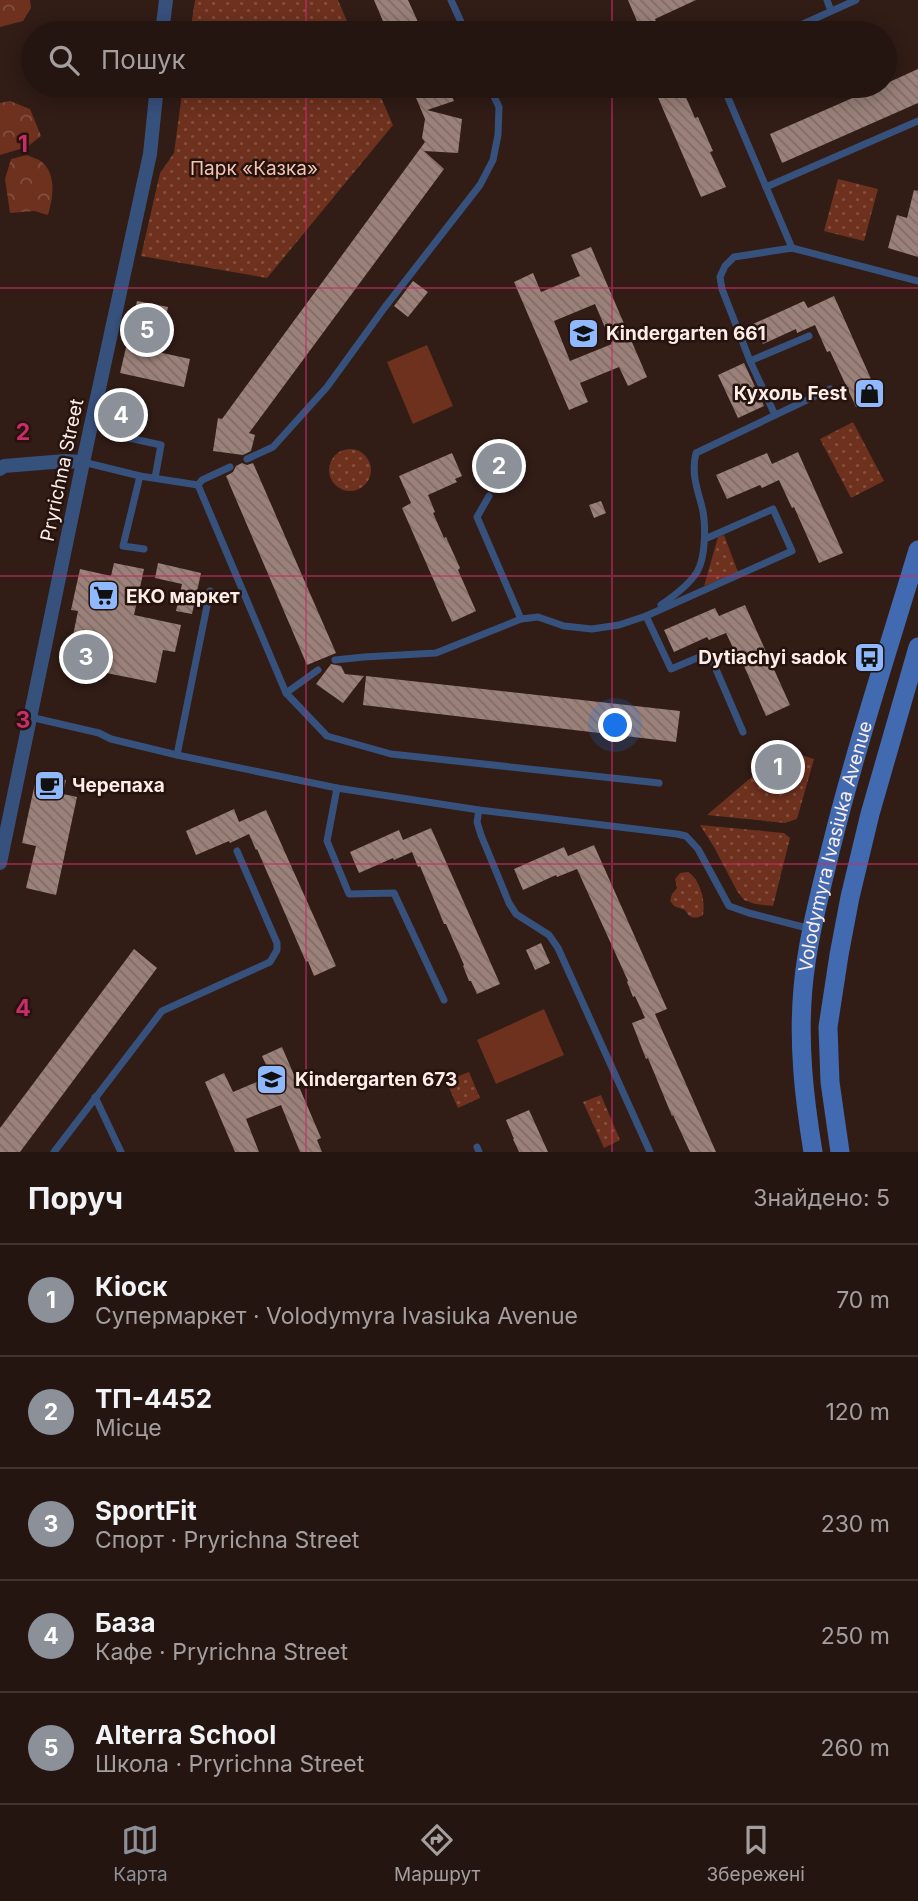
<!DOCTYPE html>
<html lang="uk">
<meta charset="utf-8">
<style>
body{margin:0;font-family:Inter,sans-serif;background:#2d1e19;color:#f1f3f6}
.you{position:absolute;left:616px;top:726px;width:24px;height:24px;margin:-18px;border:5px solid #fff;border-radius:50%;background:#1a73e8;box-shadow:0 0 0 10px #1a73e833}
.badge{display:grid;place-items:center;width:46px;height:46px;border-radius:50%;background:#8c9099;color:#fff;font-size:23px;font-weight:700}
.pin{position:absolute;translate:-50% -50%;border:4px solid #fff;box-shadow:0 2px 7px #0006}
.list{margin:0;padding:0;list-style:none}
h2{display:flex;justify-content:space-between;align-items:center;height:91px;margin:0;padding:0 28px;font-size:30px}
h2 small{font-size:23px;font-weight:400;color:#a39f9f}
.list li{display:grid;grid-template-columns:46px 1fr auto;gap:21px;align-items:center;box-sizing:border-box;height:112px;padding:0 28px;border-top:2px solid #423430}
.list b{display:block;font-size:26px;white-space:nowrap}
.list p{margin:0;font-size:23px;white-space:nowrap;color:#a39f9f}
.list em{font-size:23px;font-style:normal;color:#a39f9f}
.icon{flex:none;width:38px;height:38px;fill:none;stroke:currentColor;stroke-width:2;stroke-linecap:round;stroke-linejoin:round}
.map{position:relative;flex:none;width:918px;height:1152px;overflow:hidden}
.search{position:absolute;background:#251510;box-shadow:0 4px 18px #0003;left:21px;right:21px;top:21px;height:77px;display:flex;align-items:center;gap:18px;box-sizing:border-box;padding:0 24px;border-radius:38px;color:#a39f9f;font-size:26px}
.sheet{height:651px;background:#251510}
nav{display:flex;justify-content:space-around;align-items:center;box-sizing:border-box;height:98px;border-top:2px solid #423430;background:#251510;font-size:19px;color:#a39f9f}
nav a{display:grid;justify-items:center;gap:4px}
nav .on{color:#8c9099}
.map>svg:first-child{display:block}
.grass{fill:url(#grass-dots)}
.forest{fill:url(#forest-crowns)}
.garden{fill:#6d311e}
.building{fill:url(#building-back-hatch);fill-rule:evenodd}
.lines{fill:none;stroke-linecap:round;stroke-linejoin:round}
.lane{stroke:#37517d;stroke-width:7}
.street{stroke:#37517d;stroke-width:14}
.secondary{stroke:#416ab0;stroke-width:19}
.grid{fill:none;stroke:#c82d69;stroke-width:2;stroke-opacity:0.55}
.labels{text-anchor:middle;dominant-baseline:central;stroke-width:5;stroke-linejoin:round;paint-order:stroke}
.park-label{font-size:19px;fill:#f3c4b5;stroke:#26130d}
.poi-label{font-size:19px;font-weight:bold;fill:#fcede9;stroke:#26130d;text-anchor:start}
.street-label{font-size:19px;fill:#fcede9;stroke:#26130d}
.grid-label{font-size:23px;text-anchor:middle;font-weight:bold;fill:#c82d69;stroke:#26130d;stroke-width:5;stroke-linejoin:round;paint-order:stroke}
</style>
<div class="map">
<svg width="918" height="1152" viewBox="0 0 918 1152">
<defs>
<pattern id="grass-dots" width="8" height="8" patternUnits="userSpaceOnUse" patternTransform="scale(1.75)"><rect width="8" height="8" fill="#6d311e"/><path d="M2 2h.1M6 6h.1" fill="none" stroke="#834f3f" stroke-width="1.8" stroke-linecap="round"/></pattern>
<pattern id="forest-crowns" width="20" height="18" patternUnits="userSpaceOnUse" patternTransform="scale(1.75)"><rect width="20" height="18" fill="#6d311e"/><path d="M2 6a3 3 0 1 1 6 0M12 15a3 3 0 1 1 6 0" fill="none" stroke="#834f3f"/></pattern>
<pattern id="building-back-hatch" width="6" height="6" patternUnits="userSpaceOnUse" patternTransform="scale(1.75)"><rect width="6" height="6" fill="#9b8179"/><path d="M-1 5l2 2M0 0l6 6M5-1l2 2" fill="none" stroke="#7f6d67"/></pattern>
</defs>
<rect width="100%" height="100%" fill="#311c16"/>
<g class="grass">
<path d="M195,0H338L352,33H190Z"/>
<path d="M183,86H376L393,125L267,278L141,256L160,173L174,153Z"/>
<path d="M838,179L878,189L864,241L824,231Z"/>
<path d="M853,422L884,481L851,498L820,439Z"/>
<circle cx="350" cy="470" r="21"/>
<path d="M724,535L738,572L704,586L718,537Z"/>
<path d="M798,754L814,759L797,819L785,823L707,815L768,763L767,775L786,778L789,766Z"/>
<path d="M700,825L784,833L790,838L773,906L755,904L744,900L737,891L714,847Z"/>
<path d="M688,872C700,879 706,902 703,915C695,920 689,918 685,910L674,906L670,901L672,894L677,888L675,879L680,873Z"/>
<path d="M469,1072L480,1098L458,1108L446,1081Z"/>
<path d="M601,1095L620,1140L604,1148L583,1102Z"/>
</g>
<g class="forest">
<path d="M0,0H30L31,8L23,21L0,27Z"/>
<path d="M10,101L30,109L41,136L27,147L0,155V103Z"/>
<path d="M27,155C31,157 39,159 42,162C57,175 53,199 48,215L34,211L10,213L5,179L11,159Z"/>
</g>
<g class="garden">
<path d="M427,345L453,406L413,424L387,362Z"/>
<path d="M544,1009L564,1055L496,1084L477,1040Z"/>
</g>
<g class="building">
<path d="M374,0H408L423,33H388Z"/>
<path d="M628,0H696L655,19L661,33H642Z"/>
<path d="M918,69V103L782,163L770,134L880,86H885V84Z"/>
<path d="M411,86H447L454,101L427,110L462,119L458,153L424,151L444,169L249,433L255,435L251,451L243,455L213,451L218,418L222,419L425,142L422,138L425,119Z"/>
<path d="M653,86H681L695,118L698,117L709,142L713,151L710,152L726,187L701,197Z"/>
<path d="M914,190L918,191V257L888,248L897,215L907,218Z"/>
<path d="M591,247L647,377L628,386L619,367L580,383L588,402L569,410L514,282L533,273L541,292L580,276L571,255ZM595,304L612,344L570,361L554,321Z"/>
<path d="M413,281L428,292L408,317L394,306Z"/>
<path d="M834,296L879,397L856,407L830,351L827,352L815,325L797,333L796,329L763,344L753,324L804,301L808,308Z"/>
<path d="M137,301L168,307L158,352L190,359L184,387L120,373Z"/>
<path d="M744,363L764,406L738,418L718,375Z"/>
<path d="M112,402L135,407L131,428L107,423Z"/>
<path d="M798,452L843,553L819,563L794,507L792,508L779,480L762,488L760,485L727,499L716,475L767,453L772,464Z"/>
<path d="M452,453L462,476L455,479L457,482L428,495L435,512L433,513L444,538L446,537L460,568L458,570L476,611L452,622L402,508L411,503L399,476Z"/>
<path d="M508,455L513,467L489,478L484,465Z"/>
<path d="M242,463L247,465L253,463L336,653L307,665L226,476L233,472L236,466Z"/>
<path d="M601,501L606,513L594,518L589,505Z"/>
<path d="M114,563L144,569L134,615L181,625L175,652L163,650L156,683L67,665L78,611L71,610L80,569L111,576Z"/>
<path d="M158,563L201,573L192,614L176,611L182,584L155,578Z"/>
<path d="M745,605L790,705L766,716L741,659L739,660L726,633L709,640L707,637L674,652L664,630L715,608L719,616Z"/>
<path d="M331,664L341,666L345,674L364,676L343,703L316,684Z"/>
<path d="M366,676L680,711L676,742L363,705Z"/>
<path d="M37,774L66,780L63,794L77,797L56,895L26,888L36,846L22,843Z"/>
<path d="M234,809L239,822L266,810L336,966L314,976L308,961L306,962L257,849L256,850L249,834L230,843L229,841L196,855L186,831Z"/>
<path d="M431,828L500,984L477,994L471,981H469L463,966L464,965L446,924H444L420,866L418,867L412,852L394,860L393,858L359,873L350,852L399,830L403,840Z"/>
<path d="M594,845L667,1009L655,1014L716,1152H690L673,1115L672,1116L648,1058L646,1059L632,1023L645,1018L635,996L633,997L627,982L628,981L577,869L557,877L556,875L523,890L514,869L564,847L568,856Z"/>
<path d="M541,943L550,963L535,970L526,950Z"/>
<path d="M134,949L157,968L20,1152H0V1128Z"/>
<path d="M282,1047L321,1138L317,1140L322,1152H300L281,1105L246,1119L259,1152H235L205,1082L224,1073L233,1092L271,1076L262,1056Z"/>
<path d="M529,1110L548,1152H519L513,1139H514L506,1120Z"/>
</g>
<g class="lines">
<g class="lane">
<path d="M451,0L466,33"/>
<path d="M827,0L831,11"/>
<path d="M783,33L856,0"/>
<path d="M723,86L792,248"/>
<path d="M766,187L918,121"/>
<path d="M750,361L809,336"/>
<path d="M775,415L750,361L722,289L720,277L725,266L734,257L792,248L918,281"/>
<path d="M106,433L161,445L155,478"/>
<path d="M247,459L273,447L327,387L385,307L480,185L493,160L498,135L499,107L489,86"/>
<path d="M83,462L140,476L198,485L202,480L230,467"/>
<path d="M140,476L123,546L144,549"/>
<path d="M198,485L286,693L327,736L391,754L659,783"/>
<path d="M489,496L477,517L521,619"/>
<path d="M661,605C674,596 689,585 697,572C706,557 706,523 702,507C697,488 691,473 696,453L830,389"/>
<path d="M646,616L671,669L709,653L743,732"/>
<path d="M335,660L364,657L436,653L521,619L538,617L564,626L592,629L619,625L646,616L792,551L773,509L705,539"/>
<path d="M286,693L318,670"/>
<path d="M30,717L99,733L111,739L177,755L337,788L479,810L677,834L686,836L698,849L729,906L749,913L811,929"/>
<path d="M177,755L210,591"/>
<path d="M337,788L327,841L349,894L394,893L444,1000"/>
<path d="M479,810L477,822L481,835L509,903L516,914L549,935L558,948L650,1152"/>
<path d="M95,1097L121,1152"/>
<path d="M477,1147L479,1152"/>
<path d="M54,1152L162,1011L270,962L277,950V943L237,851"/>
</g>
<g class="street">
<path d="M162,33L166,0"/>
<path d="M0,469L4,466L65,461L83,462"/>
<path d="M0,863L83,462L150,154L157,86"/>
</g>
<g class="secondary">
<path id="s1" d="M813,1152C804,1097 798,1043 803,988C807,942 819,897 830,852C855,750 888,650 918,550"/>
<path d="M840,1152L830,1082L828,1027L839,955L850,897L870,814L918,647"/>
</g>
</g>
<path class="grid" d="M306,0V33M612,0V33M306,86V1152M612,86V1152M0,288H918M0,576H918M0,864H918"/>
<defs>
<symbol id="school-square" viewBox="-11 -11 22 22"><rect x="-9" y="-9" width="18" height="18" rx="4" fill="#8fb8fd" stroke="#26130d"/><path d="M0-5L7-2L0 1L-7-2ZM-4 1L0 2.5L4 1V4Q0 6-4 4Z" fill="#111"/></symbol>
<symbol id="shop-square" viewBox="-11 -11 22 22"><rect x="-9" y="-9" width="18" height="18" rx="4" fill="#8fb8fd" stroke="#26130d"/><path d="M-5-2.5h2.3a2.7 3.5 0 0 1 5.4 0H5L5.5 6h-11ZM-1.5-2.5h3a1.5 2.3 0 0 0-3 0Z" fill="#111"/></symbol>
<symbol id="supermarket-square" viewBox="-11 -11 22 22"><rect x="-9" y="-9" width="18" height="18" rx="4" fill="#8fb8fd" stroke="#26130d"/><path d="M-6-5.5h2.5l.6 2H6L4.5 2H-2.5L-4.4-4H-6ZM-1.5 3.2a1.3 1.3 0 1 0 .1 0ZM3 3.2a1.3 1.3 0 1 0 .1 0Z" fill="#111"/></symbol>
<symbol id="bus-square" viewBox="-11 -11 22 22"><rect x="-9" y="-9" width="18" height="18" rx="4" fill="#8fb8fd" stroke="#26130d"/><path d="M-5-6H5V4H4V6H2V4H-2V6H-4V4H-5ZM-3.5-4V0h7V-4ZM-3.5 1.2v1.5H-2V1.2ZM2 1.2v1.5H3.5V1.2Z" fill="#111"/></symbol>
<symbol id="cafe-square" viewBox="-11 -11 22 22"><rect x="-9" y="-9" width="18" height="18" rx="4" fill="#8fb8fd" stroke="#26130d"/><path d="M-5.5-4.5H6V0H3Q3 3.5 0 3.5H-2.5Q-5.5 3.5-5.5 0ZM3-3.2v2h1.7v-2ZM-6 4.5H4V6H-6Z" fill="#111"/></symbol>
</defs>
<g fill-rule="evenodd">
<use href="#school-square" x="566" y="316" width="35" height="35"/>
<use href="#shop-square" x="852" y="376" width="35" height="35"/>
<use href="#supermarket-square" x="86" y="578" width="35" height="35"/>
<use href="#bus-square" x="852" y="640" width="35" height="35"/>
<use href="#cafe-square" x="32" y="768" width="35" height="35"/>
<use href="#school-square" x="254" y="1062" width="35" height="35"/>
</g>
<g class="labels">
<g class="park-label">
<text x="254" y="168">Парк «Казка»</text>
</g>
<g class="poi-label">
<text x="606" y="333">Kindergarten 661</text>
<text x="847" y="393" text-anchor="end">Кухоль Fest</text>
<text x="126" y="596">ЕКО маркет</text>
<text x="847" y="657" text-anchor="end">Dytiachyi sadok</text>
<text x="72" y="785">Черепаха</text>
<text x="295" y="1079">Kindergarten 673</text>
</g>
<g class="street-label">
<text transform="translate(62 470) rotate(-78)">Pryrichna Street</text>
<text stroke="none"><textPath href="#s1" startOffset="310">Volodymyra Ivasiuka Avenue</textPath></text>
</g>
</g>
<g class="grid-label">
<text x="23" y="152">1</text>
<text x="23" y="440">2</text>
<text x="23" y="728">3</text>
<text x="23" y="1016">4</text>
</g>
</svg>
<div class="you"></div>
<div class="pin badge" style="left:778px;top:767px">1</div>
<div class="pin badge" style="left:499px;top:466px">2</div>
<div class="pin badge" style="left:86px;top:657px">3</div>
<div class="pin badge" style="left:121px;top:415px">4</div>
<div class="pin badge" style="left:147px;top:330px">5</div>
<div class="search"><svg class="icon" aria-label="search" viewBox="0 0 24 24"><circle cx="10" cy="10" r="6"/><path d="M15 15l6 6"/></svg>Пошук</div>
</div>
<section class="sheet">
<h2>Поруч<small>Знайдено: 5</small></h2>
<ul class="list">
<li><span class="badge">1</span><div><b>Кіоск</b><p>Супермаркет · Volodymyra Ivasiuka Avenue</p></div><em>70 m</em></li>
<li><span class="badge">2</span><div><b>ТП-4452</b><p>Місце</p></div><em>120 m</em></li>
<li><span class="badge">3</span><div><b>SportFit</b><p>Спорт · Pryrichna Street</p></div><em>230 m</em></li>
<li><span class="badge">4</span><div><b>База</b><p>Кафе · Pryrichna Street</p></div><em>250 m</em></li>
<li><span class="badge">5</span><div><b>Alterra School</b><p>Школа · Pryrichna Street</p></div><em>260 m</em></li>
</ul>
</section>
<nav>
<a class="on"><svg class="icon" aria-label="map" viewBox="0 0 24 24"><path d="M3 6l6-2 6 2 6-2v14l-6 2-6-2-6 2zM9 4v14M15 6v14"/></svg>Карта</a>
<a><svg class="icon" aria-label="directions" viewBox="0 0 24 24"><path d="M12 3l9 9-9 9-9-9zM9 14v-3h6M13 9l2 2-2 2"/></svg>Маршрут</a>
<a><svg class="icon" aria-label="saved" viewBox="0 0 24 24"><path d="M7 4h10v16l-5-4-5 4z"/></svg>Збережені</a>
</nav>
